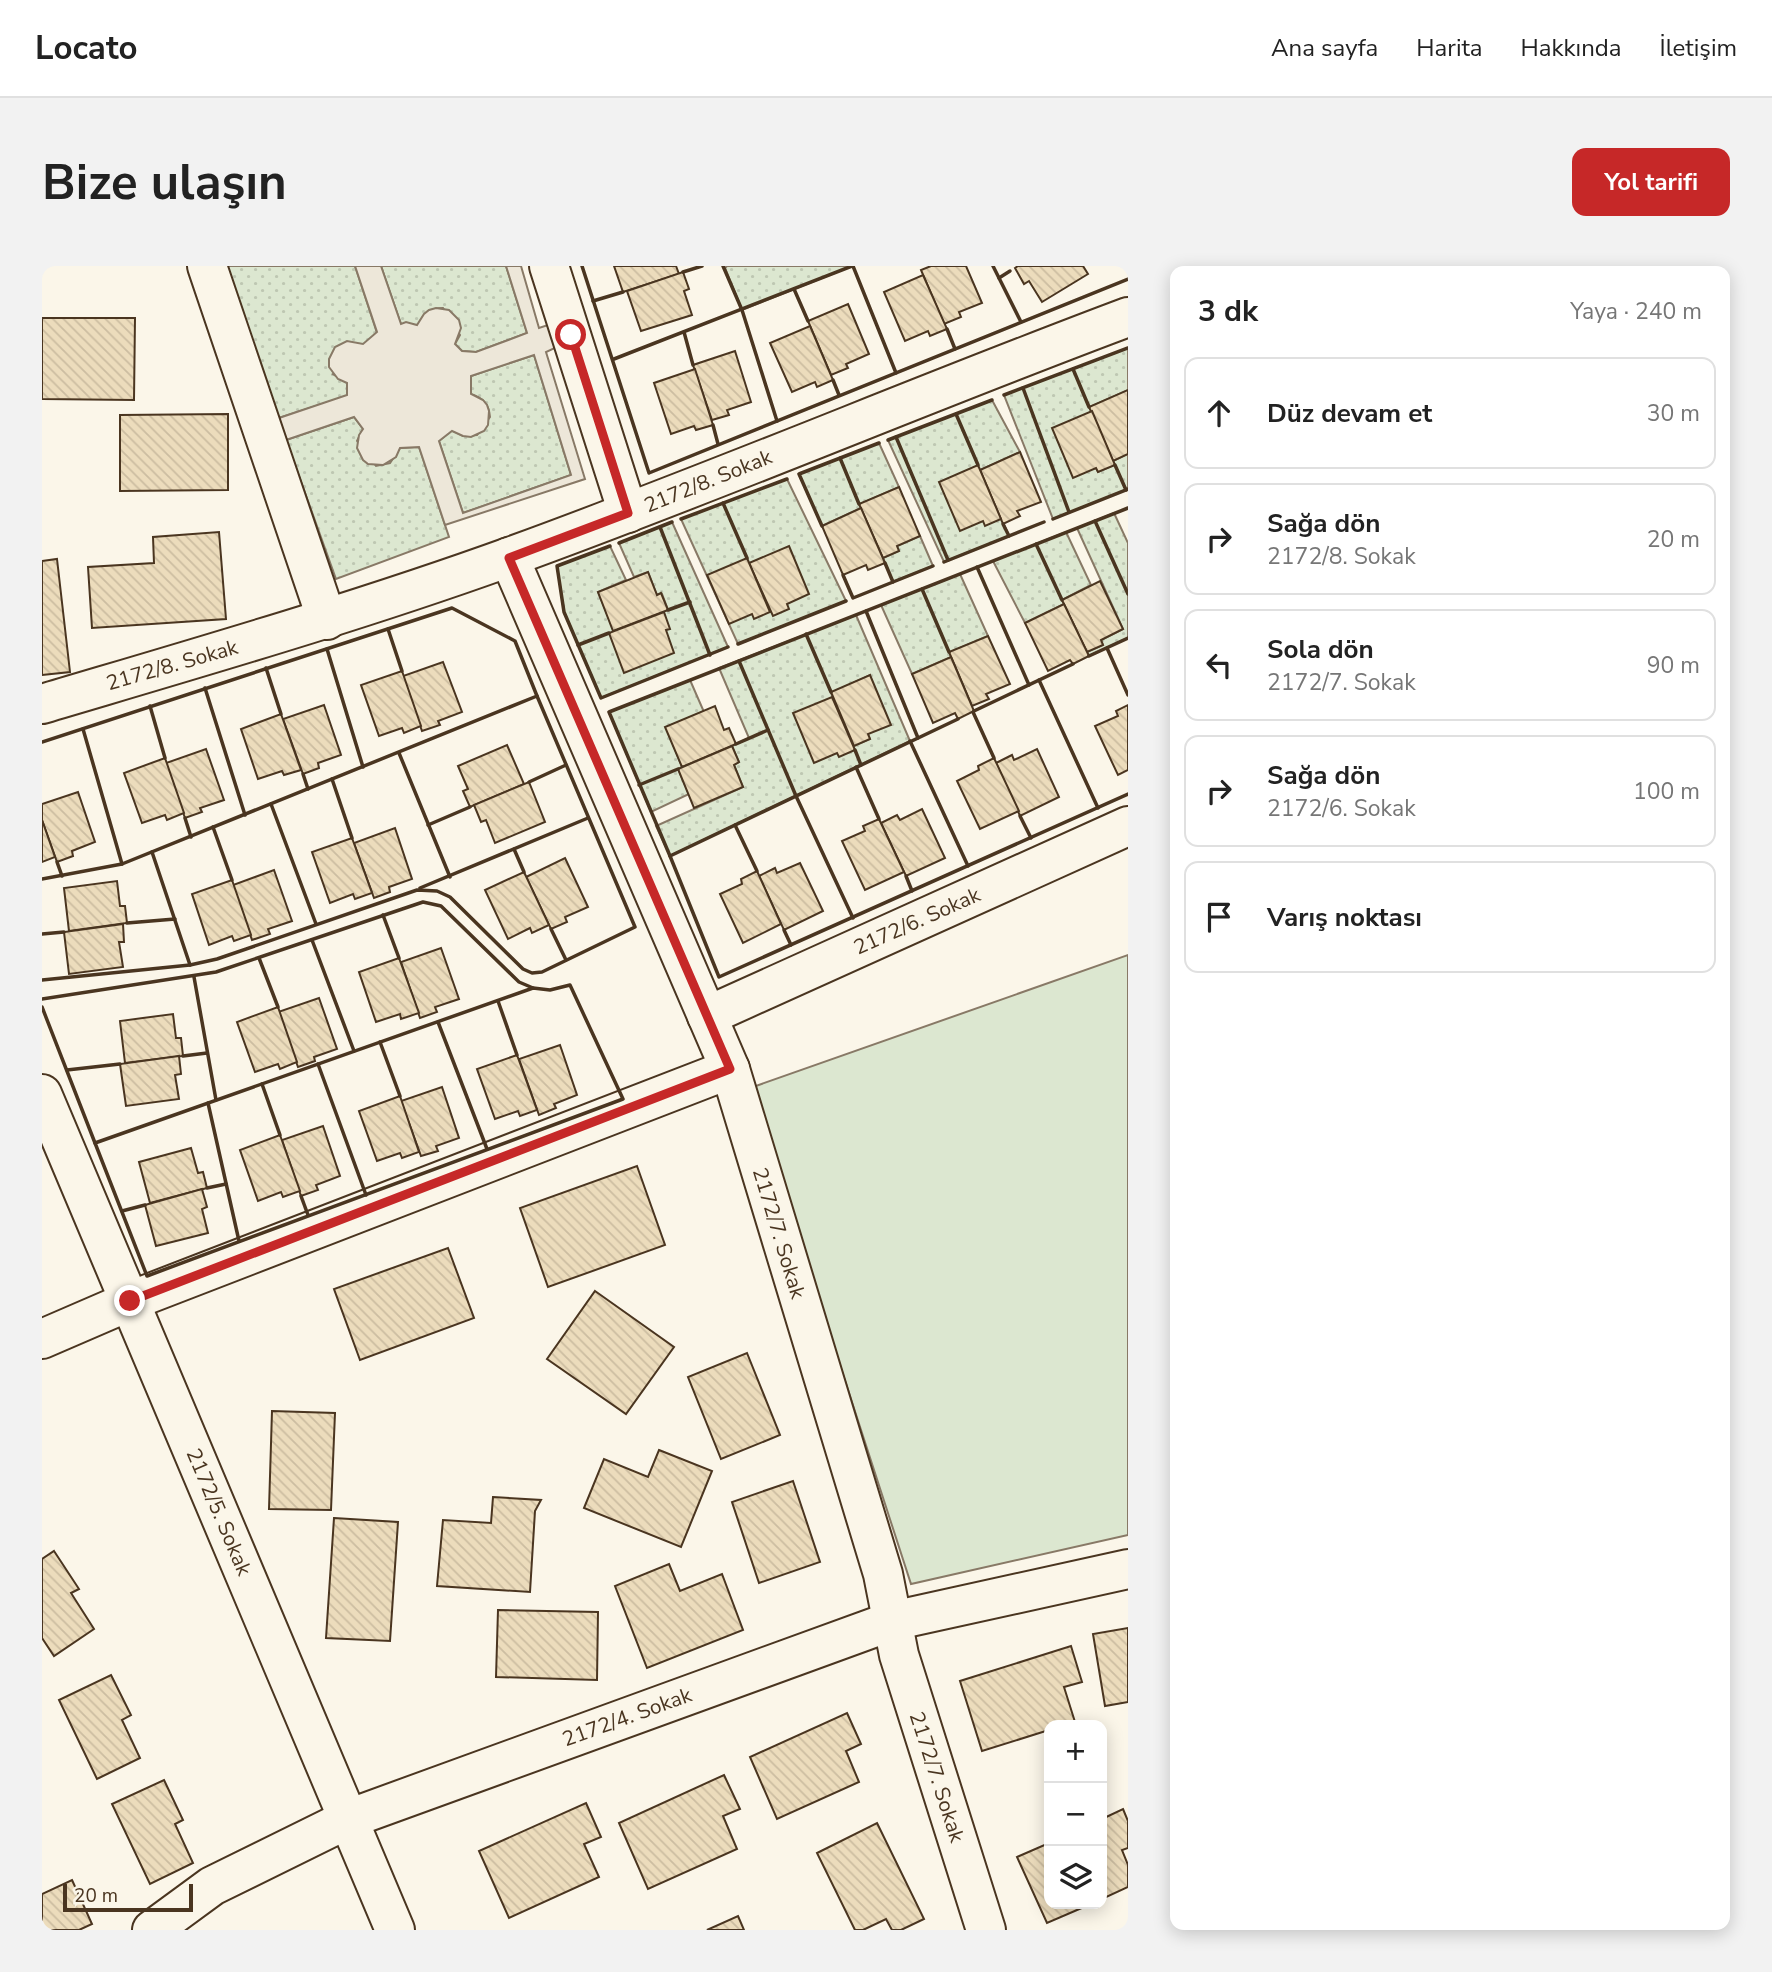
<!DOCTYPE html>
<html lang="tr">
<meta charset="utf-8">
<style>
body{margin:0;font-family:"Nunito Sans",sans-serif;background:#f2f2f2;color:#222}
.controls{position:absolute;right:21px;bottom:21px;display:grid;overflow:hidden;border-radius:14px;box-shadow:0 4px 18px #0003}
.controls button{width:63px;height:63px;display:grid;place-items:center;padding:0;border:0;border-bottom:2px solid #e0e0e0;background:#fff;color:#222;font:35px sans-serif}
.scale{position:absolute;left:21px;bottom:18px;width:130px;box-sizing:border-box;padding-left:7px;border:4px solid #4a3520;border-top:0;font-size:19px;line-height:24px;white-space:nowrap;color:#4a3520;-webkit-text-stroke:5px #fbf6e9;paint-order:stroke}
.stop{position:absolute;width:21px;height:21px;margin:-16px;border:5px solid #c62828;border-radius:50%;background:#fff}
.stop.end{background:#c62828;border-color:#fff;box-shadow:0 2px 7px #0008}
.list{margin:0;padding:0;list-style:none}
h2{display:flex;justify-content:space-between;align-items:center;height:91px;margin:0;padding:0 28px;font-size:30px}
h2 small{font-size:23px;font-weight:400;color:#767676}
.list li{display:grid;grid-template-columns:46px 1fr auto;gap:21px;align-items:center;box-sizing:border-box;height:112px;margin:0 14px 14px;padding:0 14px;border:2px solid #e0e0e0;border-radius:14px}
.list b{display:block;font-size:26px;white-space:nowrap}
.list p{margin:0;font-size:23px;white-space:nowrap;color:#767676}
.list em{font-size:23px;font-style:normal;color:#767676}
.icon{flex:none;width:38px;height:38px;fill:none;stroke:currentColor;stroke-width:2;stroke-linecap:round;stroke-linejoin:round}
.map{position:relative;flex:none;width:1086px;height:1664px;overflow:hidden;border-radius:14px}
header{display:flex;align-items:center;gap:42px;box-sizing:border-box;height:98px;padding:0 35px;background:#fff;border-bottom:2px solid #e0e0e0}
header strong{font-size:33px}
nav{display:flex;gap:38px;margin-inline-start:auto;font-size:24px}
.intro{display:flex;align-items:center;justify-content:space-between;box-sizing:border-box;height:168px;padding:0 42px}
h1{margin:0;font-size:49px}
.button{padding:18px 32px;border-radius:14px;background:#c62828;color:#fff;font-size:24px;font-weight:700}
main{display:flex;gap:42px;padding:0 42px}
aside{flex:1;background:#fff;border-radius:14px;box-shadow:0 4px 18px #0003}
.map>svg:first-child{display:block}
.green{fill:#dce7d0;stroke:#887966;stroke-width:2}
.garden{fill:url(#garden-dots);stroke:#887966;stroke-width:2;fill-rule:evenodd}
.parking{fill:#ede7d9;stroke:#887966;stroke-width:2;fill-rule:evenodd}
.building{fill:url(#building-back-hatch);stroke:#4a3520;stroke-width:2}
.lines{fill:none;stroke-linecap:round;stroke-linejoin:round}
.street-casing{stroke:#4a3520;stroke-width:42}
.street{stroke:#fbf6e9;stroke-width:38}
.wall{stroke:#4a3520;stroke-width:3.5}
.route{stroke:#c62828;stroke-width:9}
.labels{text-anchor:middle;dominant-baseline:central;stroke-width:5;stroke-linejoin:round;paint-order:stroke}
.street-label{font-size:21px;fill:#4a3520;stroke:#fbf6e9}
</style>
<header>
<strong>Locato</strong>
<nav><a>Ana sayfa</a><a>Harita</a><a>Hakkında</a><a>İletişim</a></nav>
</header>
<div class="intro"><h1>Bize ulaşın</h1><a class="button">Yol tarifi</a></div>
<main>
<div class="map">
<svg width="1086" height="1664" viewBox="0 0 1086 1664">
<defs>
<pattern id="garden-dots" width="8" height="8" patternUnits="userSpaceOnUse" patternTransform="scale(1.75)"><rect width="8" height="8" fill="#dce7d0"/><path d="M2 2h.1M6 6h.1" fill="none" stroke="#bec7b2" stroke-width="1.8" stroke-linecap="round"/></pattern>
<pattern id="building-back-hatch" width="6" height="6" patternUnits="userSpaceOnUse" patternTransform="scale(1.75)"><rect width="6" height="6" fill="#ecdcbc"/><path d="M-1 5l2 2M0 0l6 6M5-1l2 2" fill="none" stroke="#ccbda1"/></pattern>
</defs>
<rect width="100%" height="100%" fill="#fbf6e9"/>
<path class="green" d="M1086,689V1269L869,1318L708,822Z"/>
<g class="garden">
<path d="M182,0H313L335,67L291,108L305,117V130L237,152Z"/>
<path d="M339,0H464L485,67L434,86L420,85L413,78L418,69L401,42C388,42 381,47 376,60L359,58Z"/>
<path d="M685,0H810L700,44L683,2Z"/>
<path d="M1086,82V124L1048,141L1050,145L1054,202L1056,206L1072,199L1071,195L1086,188V223L1011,253L962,129Z"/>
<path d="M492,89L529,209L421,247L397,175L410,164L421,170L435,169L448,151C447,138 441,132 429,128V110Z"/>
<path d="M950,134L978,186L938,204L967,270L902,296L846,174Z"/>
<path d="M312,151L321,163L315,175L334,200L348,197L358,182L377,181L407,271L294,313L244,174Z"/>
<path d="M837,177L857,221L818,238L819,242L780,260L757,208Z"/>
<path d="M745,213L804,335L696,378L639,253Z"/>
<path d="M1072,247L1086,277V372L1047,390L1045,386L1061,379L1059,374L1081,363L1035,262Z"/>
<path d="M630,256L686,381L559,432L522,346L515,300L568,280L584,314L556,326L572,365L626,344L620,328L615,329L606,306L592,311L577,277Z"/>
<path d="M1024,266L1049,319L1020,334L1022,338L983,357L951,295Z"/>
<path d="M878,270L891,300L851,316L841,292L857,285L855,280Z"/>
<path d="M918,308L946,370L908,386L909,391L870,408L839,339Z"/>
<path d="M814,349L868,475L628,590L614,560L701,521L692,499L697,496L690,480L707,472L677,402ZM828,409L826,468L828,473L812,480L789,427Z"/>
<path d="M648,414L662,446L624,461L640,501L636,503L647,528L609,546L567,446Z"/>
</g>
<path class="parking" d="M313,0H339L359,58L364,56L375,59L382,48L387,44L394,42L407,44L417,54L419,62L413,78L420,85L434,86L485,67L464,0H479L497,62L509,58L515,81L504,86L543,213L403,259L377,181L358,182L354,191L341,199L326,198L321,194L315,182L317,169L321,163L312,151L244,174L237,152L305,129V117L296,113L287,101V93L293,81L305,75L321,78L335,66ZM492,89L529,209L421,247L397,175L410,165L421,170L429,171L442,165L446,159L447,145L445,139L441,134L429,128V110Z"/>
<g class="building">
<path d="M572,0H634L637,8L581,26Z"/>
<path d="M889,0H924L940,37L917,46L919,51L902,58L879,4Z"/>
<path d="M976,0H1041L1046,8L1000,36L987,15L982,18L973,2Z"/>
<path d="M641,6L647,23L642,25L650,49L599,65L585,25Z"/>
<path d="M881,9L905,63L888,70L886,65L863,75L842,26Z"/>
<path d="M806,38L827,88L804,98L806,102L789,109L766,55Z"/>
<path d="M0,52H93L92,134L0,133Z"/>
<path d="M768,60L791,114L775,121L773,116L750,126L728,77Z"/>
<path d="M693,85L709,136L685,144L687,149L670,154L651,99Z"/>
<path d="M653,103L671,159L654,164L652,160L629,168L612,117Z"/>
<path d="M1086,124V188L1071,195L1047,141Z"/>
<path d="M1050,145L1073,199L1056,206L1054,202L1031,212L1010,162Z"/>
<path d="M186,148V224L78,225V149Z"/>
<path d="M978,186L999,236L975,245L978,250L961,258L938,204Z"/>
<path d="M936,199L959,253L943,260L941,255L918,265L897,216Z"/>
<path d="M857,221L878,270L855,280L857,285L841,292L817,238Z"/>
<path d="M819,242L843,297L826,304L824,299L801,309L780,260Z"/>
<path d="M177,266L184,353L50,362L46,301L112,297L111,271Z"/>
<path d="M747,280L767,328L745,338L747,343L731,350L707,297Z"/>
<path d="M705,292L728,346L712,353L710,348L687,358L665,309Z"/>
<path d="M15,293L28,406L0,409V295Z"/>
<path d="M606,306L615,329L619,327L626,344L571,365L556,326Z"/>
<path d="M1058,315L1081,363L1059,374L1061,379L1045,386L1020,334Z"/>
<path d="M1022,338L1047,390L1031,398L1028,394L1006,405L983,357Z"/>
<path d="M622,346L628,363L624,364L632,387L582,407L567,367Z"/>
<path d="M946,370L968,418L944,428L947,433L930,440L907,386Z"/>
<path d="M909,391L932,445L916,453L913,447L891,457L870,408Z"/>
<path d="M401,396L420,446L396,455L398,459L380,465L361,410Z"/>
<path d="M360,405L379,460L362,467L360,462L337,470L319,419Z"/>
<path d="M828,409L849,459L826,468L828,473L812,480L789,426Z"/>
<path d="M790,431L813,484L797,491L795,487L772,497L751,447Z"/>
<path d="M282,439L299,489L276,497L277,502L261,508L241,453Z"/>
<path d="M1086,439V504L1076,509L1053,460L1076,450L1074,445Z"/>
<path d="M673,440L682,464L687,462L694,478L640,501L623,461Z"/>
<path d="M239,448L259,504L242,509L240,505L216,513L199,463Z"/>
<path d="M465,479L482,518L428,541L421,525L426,523L416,500Z"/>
<path d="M690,480L697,496L692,499L701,521L652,542L636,503Z"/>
<path d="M164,483L182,534L158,542L160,546L143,552L124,497Z"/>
<path d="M995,483L1017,531L978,550L954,497L970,489L972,494Z"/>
<path d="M123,492L142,547L125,554L123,549L100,557L82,507Z"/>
<path d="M952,492L977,545L938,563L915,515L937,504L936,500Z"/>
<path d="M487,516L503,556L453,577L444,554L439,556L432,539Z"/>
<path d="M36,526L53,576L30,585L31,590L15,596L0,554V538Z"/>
<path d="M880,543L903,592L864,610L839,557L855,549L858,554Z"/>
<path d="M837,553L862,606L823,624L800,575L823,565L821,560Z"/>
<path d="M0,554L13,591L0,596Z"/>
<path d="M353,562L370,613L347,621L348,626L332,632L312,577Z"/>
<path d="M310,572L330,627L313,633L311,628L288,637L270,586Z"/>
<path d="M523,592L546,641L523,651L525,656L509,663L484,611Z"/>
<path d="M758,597L781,645L742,664L717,610L733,602L735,607Z"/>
<path d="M232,604L250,655L226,663L228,668L210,674L191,619Z"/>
<path d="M715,605L739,658L701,677L678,628L700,618L699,613Z"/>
<path d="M482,606L507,659L490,667L488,662L466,673L443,624Z"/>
<path d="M190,614L209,669L192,675L190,670L167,679L150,628Z"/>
<path d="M75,615L78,640H83L85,657L27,665L22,622Z"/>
<path d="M81,658L82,676H77L81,701L27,708L22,666Z"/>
<path d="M399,682L417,733L393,741L395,746L378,752L359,696Z"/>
<path d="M357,692L377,747L359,753L358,748L334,756L317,706Z"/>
<path d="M277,732L295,783L272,791L273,795L256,801L236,746Z"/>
<path d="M236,741L255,796L238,803L236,798L213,806L195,756Z"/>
<path d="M131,748L134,772H139L141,790L83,797L78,755Z"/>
<path d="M518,779L535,829L512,838L514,842L497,849L477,793Z"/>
<path d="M475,789L495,844L478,850L476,845L453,853L435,803Z"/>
<path d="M137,790L139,808L133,809L137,833L84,840L78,798Z"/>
<path d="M400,821L417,872L394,880L396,885L379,890L359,835Z"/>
<path d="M358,830L377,886L360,892L358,887L335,895L317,845Z"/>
<path d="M281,860L298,910L274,919L276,924L259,930L240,874Z"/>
<path d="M238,869L258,925L241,931L239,926L216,935L198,884Z"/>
<path d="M149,882L156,907L161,906L165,922L108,937L97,896Z"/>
<path d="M595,900L623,979L506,1021L478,942Z"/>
<path d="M160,923L165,941L160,943L166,967L114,980L103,939Z"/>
<path d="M406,982L432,1052L318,1094L292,1023Z"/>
<path d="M553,1025L632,1081L584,1148L505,1093Z"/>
<path d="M705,1087L738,1169L679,1193L646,1111Z"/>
<path d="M230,1145L293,1147L289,1244L227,1243Z"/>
<path d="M617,1184L670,1205L639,1281L542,1242L562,1193L606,1211Z"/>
<path d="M751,1215L778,1296L717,1317L690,1236Z"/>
<path d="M451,1231L499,1234L493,1245L488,1326L395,1320L401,1254L449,1257Z"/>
<path d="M292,1252L356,1256L348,1375L284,1372Z"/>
<path d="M12,1285L37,1323L29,1327L52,1363L12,1390L0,1372V1293Z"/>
<path d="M627,1298L638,1325L680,1308L701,1364L605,1402L573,1320Z"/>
<path d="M456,1344L556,1346L555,1414L454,1411Z"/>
<path d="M1086,1362V1436L1063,1440L1051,1368Z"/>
<path d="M1029,1380L1040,1416L1022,1421L1033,1456L1022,1459H1007V1464L940,1485L918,1415Z"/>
<path d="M69,1409L89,1449L80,1454L98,1492L55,1513L17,1434Z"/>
<path d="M805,1447L819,1478L804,1485L817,1516L735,1553L708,1491Z"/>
<path d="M682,1509L698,1543L681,1550L695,1583L606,1623L577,1557Z"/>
<path d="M122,1514L141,1554L133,1558L151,1597L108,1618L70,1538Z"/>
<path d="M544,1537L559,1571L542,1578L557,1611L467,1652L437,1585Z"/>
<path d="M1081,1543L1086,1555V1582L1080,1584L1086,1599V1621L1060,1633V1553Z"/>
<path d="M835,1557L882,1653L859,1664H850L844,1653L821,1664H813L775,1587Z"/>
<path d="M1007,1577V1638H1049L1005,1657L975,1591Z"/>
<path d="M30,1614L50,1658L37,1664H0V1628Z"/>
<path d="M696,1650L702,1664H665Z"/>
</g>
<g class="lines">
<defs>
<g id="street">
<path d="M165,0L285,354"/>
<path d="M507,0L586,247"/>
<path d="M467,291L688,803L841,1308L857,1389L944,1664"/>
<path d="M0,438C158,391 315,346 470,290C677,215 880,128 1086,51"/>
<path d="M665,750L1086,560"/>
<path d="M0,828L353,1664"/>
<path d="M0,1073L88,1035L688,803"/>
<path d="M110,1664L170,1620L306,1553L850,1355L1086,1303"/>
</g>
</defs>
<use href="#street" class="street-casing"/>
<use href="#street" class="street"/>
<g class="wall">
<path d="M540,0L607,207L1086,13"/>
<path d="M681,0L700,44L735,155"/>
<path d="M811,0L854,107"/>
<path d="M951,0L979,56"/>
<path d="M641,6L660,0"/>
<path d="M957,12L968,5"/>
<path d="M752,23L766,55"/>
<path d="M551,35L581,26"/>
<path d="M905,63L913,83"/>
<path d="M642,66L651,99"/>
<path d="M572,93L810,0"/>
<path d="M1031,103L1047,141"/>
<path d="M791,114L797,129"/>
<path d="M981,122L1027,246"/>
<path d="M962,129L1086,82"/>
<path d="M914,148L936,199"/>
<path d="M671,159L676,178"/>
<path d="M854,171L906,294"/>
<path d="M846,174L950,134"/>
<path d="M798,192L817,238"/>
<path d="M1073,199L1084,224"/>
<path d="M681,237L705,292"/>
<path d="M639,253L745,213"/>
<path d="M1011,253L1086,223"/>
<path d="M1053,255L1086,328"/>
<path d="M961,258L967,270"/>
<path d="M780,260L757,208L837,177"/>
<path d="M618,261L668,389"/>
<path d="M577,277L630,256"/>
<path d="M994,278L1020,334"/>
<path d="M568,280L515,300L522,346L559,432L686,381"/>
<path d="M902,296L1002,256"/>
<path d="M843,297L851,316"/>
<path d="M935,301L987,419"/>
<path d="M801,309L811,332L891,300"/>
<path d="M880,323L907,386"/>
<path d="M626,344L648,336"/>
<path d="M824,345L876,472"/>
<path d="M346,363L360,405"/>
<path d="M764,368L789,426"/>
<path d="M696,378L804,335"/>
<path d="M536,379L567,367"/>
<path d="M1065,382L1086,429"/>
<path d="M285,383L321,501"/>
<path d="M1047,390L1086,372"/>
<path d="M697,395L754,530L811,652"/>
<path d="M224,402L239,448"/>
<path d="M997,414L1056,542"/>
<path d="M163,422L203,549"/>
<path d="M108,440L123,492"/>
<path d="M932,445L1031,398"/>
<path d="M931,446L952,492"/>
<path d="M916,453L628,590L567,446L1086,242"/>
<path d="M41,463L80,598"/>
<path d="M868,475L926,600"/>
<path d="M0,476L410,342L473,375L495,430L80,598L0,613"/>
<path d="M694,478L726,464"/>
<path d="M813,484L819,499"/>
<path d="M357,487L408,611"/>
<path d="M814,501L837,553"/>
<path d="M261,508L266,523"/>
<path d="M290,513L310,572"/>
<path d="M487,516L524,499"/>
<path d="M597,519L636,503"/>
<path d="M229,538L274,658"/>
<path d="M978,550L989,572"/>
<path d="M143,552L149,571"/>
<path d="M386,559L428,541"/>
<path d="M693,559L715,605"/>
<path d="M171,561L190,614"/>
<path d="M472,583L482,606"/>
<path d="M110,586L148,699"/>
<path d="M628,590L677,711L1086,528"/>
<path d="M15,596L20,610"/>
<path d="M864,610L870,625"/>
<path d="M378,622L546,552"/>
<path d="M341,649L357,692"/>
<path d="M85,657L133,653"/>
<path d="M509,663L524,694"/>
<path d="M742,664L749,679"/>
<path d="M0,668L22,666"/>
<path d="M270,674L312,785"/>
<path d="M217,692L236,741"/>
<path d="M152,711L174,834"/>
<path d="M0,714L148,699L175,693L375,624L395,625L408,631L481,703L490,707L500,706L593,661L495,430"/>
<path d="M528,719L581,833L105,1010L53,877L491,722L508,724Z"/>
<path d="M0,733L174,706L381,636L399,640L477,716L491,722"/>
<path d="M456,735L475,789"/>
<path d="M0,741L53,877"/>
<path d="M396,756L445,883"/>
<path d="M338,776L358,830"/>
<path d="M141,790L165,787"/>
<path d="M276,798L324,929"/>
<path d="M25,804L78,798"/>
<path d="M220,818L238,869"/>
<path d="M166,837L197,975"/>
<path d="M165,922L184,918"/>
<path d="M259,930L266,949"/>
<path d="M80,945L103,939"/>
</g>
</g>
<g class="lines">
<path class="route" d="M88,1035L688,803L467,292L586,247L529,69"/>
</g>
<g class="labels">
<g class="street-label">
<text transform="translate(666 215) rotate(-22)">2172/8. Sokak</text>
<text transform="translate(130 399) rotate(-16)">2172/8. Sokak</text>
<text transform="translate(875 655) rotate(-24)">2172/6. Sokak</text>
<text transform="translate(737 967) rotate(73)">2172/7. Sokak</text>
<text transform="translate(177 1246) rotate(67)">2172/5. Sokak</text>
<text transform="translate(585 1451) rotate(-20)">2172/4. Sokak</text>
<text transform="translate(895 1511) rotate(72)">2172/7. Sokak</text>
</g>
</g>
</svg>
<div class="controls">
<button>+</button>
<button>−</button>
<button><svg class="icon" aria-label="layers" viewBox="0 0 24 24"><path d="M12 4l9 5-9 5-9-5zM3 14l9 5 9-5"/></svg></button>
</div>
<div class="scale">20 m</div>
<div class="stop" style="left:529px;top:69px"></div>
<div class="stop end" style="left:88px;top:1035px"></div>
</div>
<aside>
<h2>3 dk<small>Yaya · 240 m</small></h2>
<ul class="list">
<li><svg class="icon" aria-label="ahead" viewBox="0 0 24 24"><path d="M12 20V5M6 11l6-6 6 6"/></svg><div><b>Düz devam et</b></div><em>30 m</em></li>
<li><svg class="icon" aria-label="right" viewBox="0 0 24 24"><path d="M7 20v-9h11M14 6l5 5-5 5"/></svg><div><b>Sağa dön</b><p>2172/8. Sokak</p></div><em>20 m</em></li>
<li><svg class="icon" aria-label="left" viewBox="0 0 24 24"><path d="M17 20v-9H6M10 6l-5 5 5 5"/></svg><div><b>Sola dön</b><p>2172/7. Sokak</p></div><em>90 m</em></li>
<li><svg class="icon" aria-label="right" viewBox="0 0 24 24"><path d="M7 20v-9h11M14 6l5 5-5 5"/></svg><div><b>Sağa dön</b><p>2172/6. Sokak</p></div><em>100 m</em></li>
<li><svg class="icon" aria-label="arrive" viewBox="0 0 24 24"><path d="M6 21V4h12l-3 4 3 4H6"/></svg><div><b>Varış noktası</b></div></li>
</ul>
</aside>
</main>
